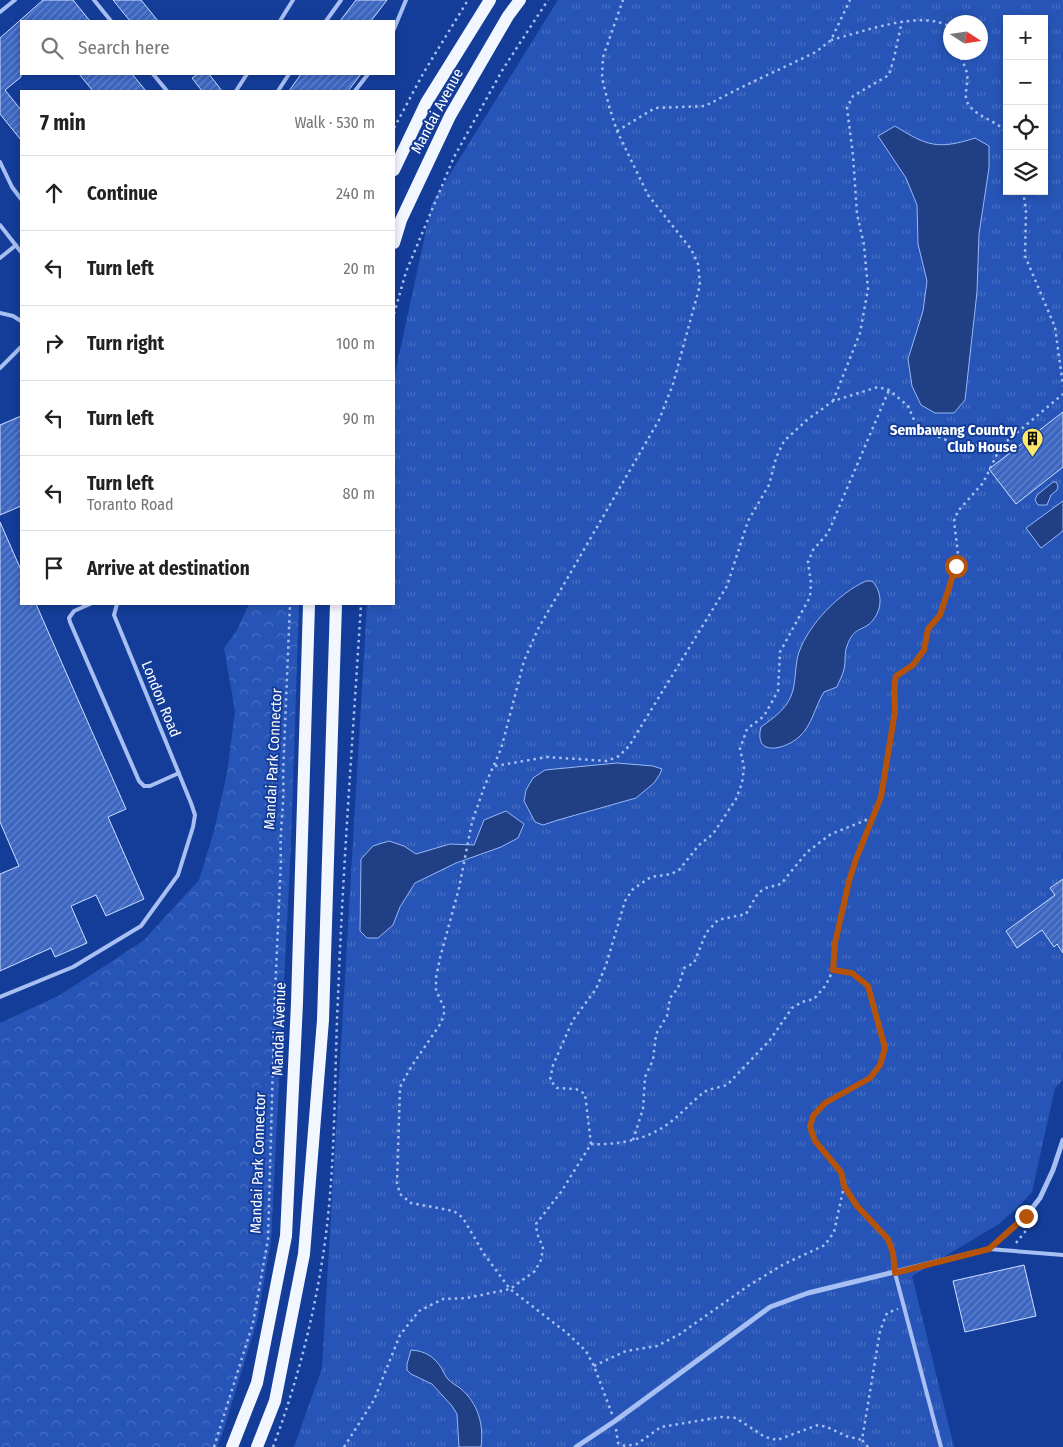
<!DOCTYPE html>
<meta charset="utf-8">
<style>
body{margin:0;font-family:"Fira Sans Condensed",sans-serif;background:#f2f2f2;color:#222}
.controls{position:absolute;right:15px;top:15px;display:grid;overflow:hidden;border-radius:0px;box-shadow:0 2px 8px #0003}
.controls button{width:45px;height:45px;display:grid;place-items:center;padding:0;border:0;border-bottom:1px solid #e0e0e0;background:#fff;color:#222;font:25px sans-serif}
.compass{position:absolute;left:943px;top:15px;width:45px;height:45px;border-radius:50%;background:#fff;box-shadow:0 2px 8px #0003;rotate:102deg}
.stop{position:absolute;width:15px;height:15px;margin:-11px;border:4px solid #b45309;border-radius:50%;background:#fff}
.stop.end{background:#b45309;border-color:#fff;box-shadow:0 1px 5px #0008}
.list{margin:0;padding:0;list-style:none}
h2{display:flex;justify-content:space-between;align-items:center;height:65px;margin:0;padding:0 20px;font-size:21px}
h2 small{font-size:16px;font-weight:400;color:#767676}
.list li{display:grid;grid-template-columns:32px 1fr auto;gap:15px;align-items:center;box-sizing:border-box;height:75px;padding:0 20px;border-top:1px solid #e0e0e0}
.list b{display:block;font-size:19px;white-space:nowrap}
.list p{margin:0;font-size:16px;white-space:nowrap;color:#767676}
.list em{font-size:16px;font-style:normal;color:#767676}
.icon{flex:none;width:28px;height:28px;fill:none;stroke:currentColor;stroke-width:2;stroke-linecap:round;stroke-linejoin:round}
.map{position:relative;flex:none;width:1063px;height:1447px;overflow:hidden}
.search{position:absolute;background:#fff;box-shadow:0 2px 8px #0003;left:20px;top:20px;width:375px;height:55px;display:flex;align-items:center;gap:12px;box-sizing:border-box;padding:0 18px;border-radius:0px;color:#767676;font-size:19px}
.panel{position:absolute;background:#fff;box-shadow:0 2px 8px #0003;left:20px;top:90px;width:375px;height:515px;border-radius:0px}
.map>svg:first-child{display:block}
.grass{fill:url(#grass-tufts);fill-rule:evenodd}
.forest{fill:url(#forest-crowns)}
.water{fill:#203f85;stroke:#99b8f6}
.building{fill:url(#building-hatch);stroke:#cedefd}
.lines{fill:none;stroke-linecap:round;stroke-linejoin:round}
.path{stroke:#a7bff3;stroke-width:2.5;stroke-dasharray:2.5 4;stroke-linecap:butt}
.lane{stroke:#a7bff3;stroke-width:4}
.street{stroke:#a7bff3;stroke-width:5}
.primary{stroke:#f2f6ff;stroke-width:12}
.route{stroke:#b45309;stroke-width:6}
.labels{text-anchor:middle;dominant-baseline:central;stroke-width:4;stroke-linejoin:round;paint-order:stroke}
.street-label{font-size:15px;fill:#fff;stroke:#143d99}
.poi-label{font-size:15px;font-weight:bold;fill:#fff;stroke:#143d99;text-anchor:end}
</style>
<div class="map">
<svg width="1063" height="1447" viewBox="0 0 1063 1447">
<defs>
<pattern id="grass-tufts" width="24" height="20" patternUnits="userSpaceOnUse" patternTransform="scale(1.25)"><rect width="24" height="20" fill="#2755b7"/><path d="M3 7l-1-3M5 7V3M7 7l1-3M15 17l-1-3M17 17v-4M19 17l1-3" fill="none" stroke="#476ec2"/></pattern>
<pattern id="forest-crowns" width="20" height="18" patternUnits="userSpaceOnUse" patternTransform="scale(1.25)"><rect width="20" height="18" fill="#2755b7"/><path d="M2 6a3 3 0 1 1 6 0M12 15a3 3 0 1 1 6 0" fill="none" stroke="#476ec2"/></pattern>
<pattern id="building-hatch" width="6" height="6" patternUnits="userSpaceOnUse" patternTransform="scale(1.25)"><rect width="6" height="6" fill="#3d66c1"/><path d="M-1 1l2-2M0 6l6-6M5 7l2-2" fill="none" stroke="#6485cd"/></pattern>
</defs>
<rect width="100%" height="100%" fill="#143d99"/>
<path class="grass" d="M558,0H1063V1080L1055,1088L1032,1192L1017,1208L999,1224L912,1276L954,1447H294L322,1368L367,604H394V378L432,203ZM1007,19H1044V191H1007ZM950,22H980V52H950Z"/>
<path class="forest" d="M249,604H299L291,843L271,1241L257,1321L223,1432L217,1447H0V1023L60,995L143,941L199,880L214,831L227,773L235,711L224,648L237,630Z"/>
<g class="water">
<path d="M895,126C927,146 938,150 975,138L989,146V168L979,234L977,292L965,400L954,413H935L921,405L912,386L908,359L923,311L927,281L918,244L917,205L906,178L878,136Z"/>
<path d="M1053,482H1056L1058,486L1057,490L1051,495L1047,505H1038L1035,500L1037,495Z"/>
<path d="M1063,501V531L1041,548L1026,528Z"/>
<path d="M866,581H872C882,591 883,608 873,620C864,632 854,625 847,646C844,653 846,661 844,669C843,675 839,681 837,687L824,692C815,706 812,726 799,737C786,749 753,758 761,727C775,717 789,707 793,690C796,678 795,664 799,652C809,624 839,593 866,581Z"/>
<path d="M617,763L653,766L662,769L660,774L654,783L636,798L558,820L543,825L535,822L524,801L526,790L533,778L545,770Z"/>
<path d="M506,811L524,824L518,838L501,847L456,863L415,883L400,907L393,925L378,938H367L360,931L361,859L373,846L389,841L404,846L416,854L450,844L474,845L484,820Z"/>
<path d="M411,1350C425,1351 434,1356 442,1369C444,1373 445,1376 448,1379C451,1383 456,1385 460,1388C478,1403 484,1424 481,1447H459L457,1414L452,1406L432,1384L411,1374L407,1370V1364Z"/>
</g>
<g class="building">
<path d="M43,0H73L90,21H21V77L5,90L21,110V140L0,114V38Z"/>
<path d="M113,0H141L158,21H130Z"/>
<path d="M356,0H387L371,21H340Z"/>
<path d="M79,74H132L146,91H93Z"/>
<path d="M198,74H209L222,91H202L192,78Z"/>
<path d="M301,74H361L348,91H289Z"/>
<path d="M1063,412V467L1016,504L989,469Z"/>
<path d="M21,416V506L0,515V425Z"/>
<path d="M0,522L21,570V604H36L126,809L108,817L144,899L106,916L96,895L71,906L87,943L55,957L51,948L0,971V874L19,866L0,822Z"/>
<path d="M1063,879V953L1057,944L1054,947L1042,930L1017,948L1006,931L1055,895L1050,888Z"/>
<path d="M1024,1265L1036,1316L965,1332L953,1281Z"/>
</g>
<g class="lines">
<g class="path">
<path d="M831,40C863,32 921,9 950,27"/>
<path d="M958,52C961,59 966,67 967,74C969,85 962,96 969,105C979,119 998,120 1007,134"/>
<path d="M394,128L424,72L468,0"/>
<path d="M617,131L655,108L705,106L740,88L816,52L831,40L850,0"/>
<path d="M1023,191L1026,210L1025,256L1055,327L1063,386"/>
<path d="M394,314L406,272L454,157L503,69L548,0"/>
<path d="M833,401L860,333L868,289L864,245L857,214L853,155L847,108L853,96L889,75L894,58L902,21"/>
<path d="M495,766L547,757L607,761L619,756L629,746L727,586L748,521L769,485L776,458L784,441L807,420L833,401L878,387L889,390L908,406L915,422L939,437L958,445L1001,446"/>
<path d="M633,1140L643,1109L645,1077L653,1060L656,1034L667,1016L670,998L678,988L684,968L694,963L706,933L718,920L746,914L758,893L766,888L781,884L807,852L831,834L874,817"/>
<path d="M591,1144C614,1145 641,1141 662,1128C677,1119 689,1104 703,1093C709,1088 721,1088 728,1084L770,1040L792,1008L802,1002L814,999L826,985L833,970L835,943L849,881L856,859L881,797L895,711C895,699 893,688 895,675L913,665L924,650L927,629L940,615L956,566L958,554L954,521L958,511L983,483L1001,446L1063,394"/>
<path d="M844,1186C848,1193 852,1200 857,1206C875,1228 891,1235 894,1265"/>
<path d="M1016,1243L1033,1222"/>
<path d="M594,1366L626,1351L657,1346L680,1334L748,1286L784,1264L825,1245L834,1232L844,1186L841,1172L815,1141L810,1127L813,1116L825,1103L870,1078L880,1065L885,1048L868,986L852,973L833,970"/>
<path d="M612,1414L594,1366L586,1351L567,1333L510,1289L484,1254L463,1218L454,1211L411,1203L400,1194L397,1183L400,1087L411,1067L441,1023L445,1010L436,990V978L440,958L459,888L472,822L485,785L501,749L524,661L538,629L659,420L673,384L700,285L698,264L691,249L648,195L617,131L609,106L602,78L603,57L623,0"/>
<path d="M616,1429L618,1443L625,1446L637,1444L661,1427L721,1417L736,1418L765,1437L777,1440L818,1425L827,1427L846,1436L862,1440"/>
<path d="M214,1447L253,1323L268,1239L275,993L281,859C279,831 285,803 283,775L290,604"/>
<path d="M273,1447C297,1383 314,1317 324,1249C336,1165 334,1081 338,997C343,866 353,735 361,604"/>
<path d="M344,1447L374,1400L400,1335L419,1311L443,1299L467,1298L510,1289L535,1271L541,1260L543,1248L537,1233L536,1224L561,1192L591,1144L585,1094L576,1089L557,1088L550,1080L553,1065L573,1020L596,989L606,965L625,901L633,889L651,877L671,874L679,870L699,845L713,834L736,799L742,783L744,767L740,749L747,729L764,716L778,691L780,652L810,597L811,583L808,562L813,550L828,533L889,390"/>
<path d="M868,1447L862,1440L880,1331L887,1313L898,1309"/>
</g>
<g class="lane">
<path d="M94,0L111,21"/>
<path d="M0,12L15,0"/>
<path d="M280,21L293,0"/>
<path d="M326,21L341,0"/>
<path d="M394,29L406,0"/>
<path d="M153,74L167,91"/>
<path d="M236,91L247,74"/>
<path d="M278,91L289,74"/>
<path d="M355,91L368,74"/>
<path d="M0,162L12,187L21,199"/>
<path d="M0,225L21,252"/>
<path d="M0,258L16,245"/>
<path d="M0,313L13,316L21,321"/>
<path d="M0,368L21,347"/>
<path d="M90,604L74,611L69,618L70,622L139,781L144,786H150L179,773"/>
<path d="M0,997L73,967L141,926L178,875L193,827L195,815L191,803L114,615L117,604"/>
<path d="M989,1249L1063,1255"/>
<path d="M895,1273L941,1447"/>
</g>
<path class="street" d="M576,1447L615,1421L770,1307L808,1293L989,1249L1026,1216L1040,1198L1053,1170L1063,1140"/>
<g class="primary">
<path d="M394,170L426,103L490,0"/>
<path d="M394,243L401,220L450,116L508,16L520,0"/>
<path d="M232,1447L257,1383L286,1236L297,1003L309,604"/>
<path d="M257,1447L275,1401L304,1254L323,1020L336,604"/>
</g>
</g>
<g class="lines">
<path class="route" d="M956,566L940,615L928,629L924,650L913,665L896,676C893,688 895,699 895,711L881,797L856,859L849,881L835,943L833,970L852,973L868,986L885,1048L880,1065L870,1078L825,1103L813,1116L810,1127L815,1141L841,1172L844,1186L857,1206L888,1239L893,1253L895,1273L989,1249L1026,1216"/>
</g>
<defs>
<symbol id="building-pin" viewBox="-11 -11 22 30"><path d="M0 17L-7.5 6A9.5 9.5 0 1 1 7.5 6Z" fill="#ffe768" stroke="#143d99"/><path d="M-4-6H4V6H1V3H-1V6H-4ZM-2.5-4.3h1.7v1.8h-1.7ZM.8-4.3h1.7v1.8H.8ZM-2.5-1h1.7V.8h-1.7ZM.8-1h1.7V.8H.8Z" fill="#111"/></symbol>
</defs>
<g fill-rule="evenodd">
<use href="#building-pin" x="1020" y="426" width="25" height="34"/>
</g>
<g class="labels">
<g class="street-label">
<text transform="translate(437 111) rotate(-62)">Mandai Avenue</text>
<text transform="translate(161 699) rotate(68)">London Road</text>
<text transform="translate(273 759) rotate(-87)">Mandai Park Connector</text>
<text transform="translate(279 1029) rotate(-88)">Mandai Avenue</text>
<text transform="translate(258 1163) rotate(-88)">Mandai Park Connector</text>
</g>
<g class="poi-label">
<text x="1017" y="430">Sembawang Country<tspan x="1017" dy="17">Club House</tspan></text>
</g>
</g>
</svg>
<div class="controls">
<button>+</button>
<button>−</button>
<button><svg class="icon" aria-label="locate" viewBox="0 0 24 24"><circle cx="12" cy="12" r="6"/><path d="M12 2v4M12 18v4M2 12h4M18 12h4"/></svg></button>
<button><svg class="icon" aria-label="layers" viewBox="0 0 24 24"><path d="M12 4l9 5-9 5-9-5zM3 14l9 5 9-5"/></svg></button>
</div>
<svg class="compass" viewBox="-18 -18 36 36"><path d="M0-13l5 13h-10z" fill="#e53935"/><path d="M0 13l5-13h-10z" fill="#767676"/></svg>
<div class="stop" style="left:956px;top:566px"></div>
<div class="stop end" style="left:1026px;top:1216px"></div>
<div class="search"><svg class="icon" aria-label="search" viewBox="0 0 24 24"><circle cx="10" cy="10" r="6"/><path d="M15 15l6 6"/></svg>Search here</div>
<section class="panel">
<h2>7 min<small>Walk · 530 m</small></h2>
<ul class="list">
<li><svg class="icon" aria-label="ahead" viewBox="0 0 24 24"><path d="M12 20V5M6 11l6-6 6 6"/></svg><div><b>Continue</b></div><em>240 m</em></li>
<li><svg class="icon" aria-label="left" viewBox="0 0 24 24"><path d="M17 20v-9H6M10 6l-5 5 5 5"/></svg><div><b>Turn left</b></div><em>20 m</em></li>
<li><svg class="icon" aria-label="right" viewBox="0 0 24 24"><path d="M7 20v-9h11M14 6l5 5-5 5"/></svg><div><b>Turn right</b></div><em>100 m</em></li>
<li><svg class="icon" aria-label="left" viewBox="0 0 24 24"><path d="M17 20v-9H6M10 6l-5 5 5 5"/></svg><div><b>Turn left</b></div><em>90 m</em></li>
<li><svg class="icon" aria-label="left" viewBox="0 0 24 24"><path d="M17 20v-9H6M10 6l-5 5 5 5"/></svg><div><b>Turn left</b><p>Toranto Road</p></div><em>80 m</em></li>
<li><svg class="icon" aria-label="arrive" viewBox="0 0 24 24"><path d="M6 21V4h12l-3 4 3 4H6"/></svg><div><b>Arrive at destination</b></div></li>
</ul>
</section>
</div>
